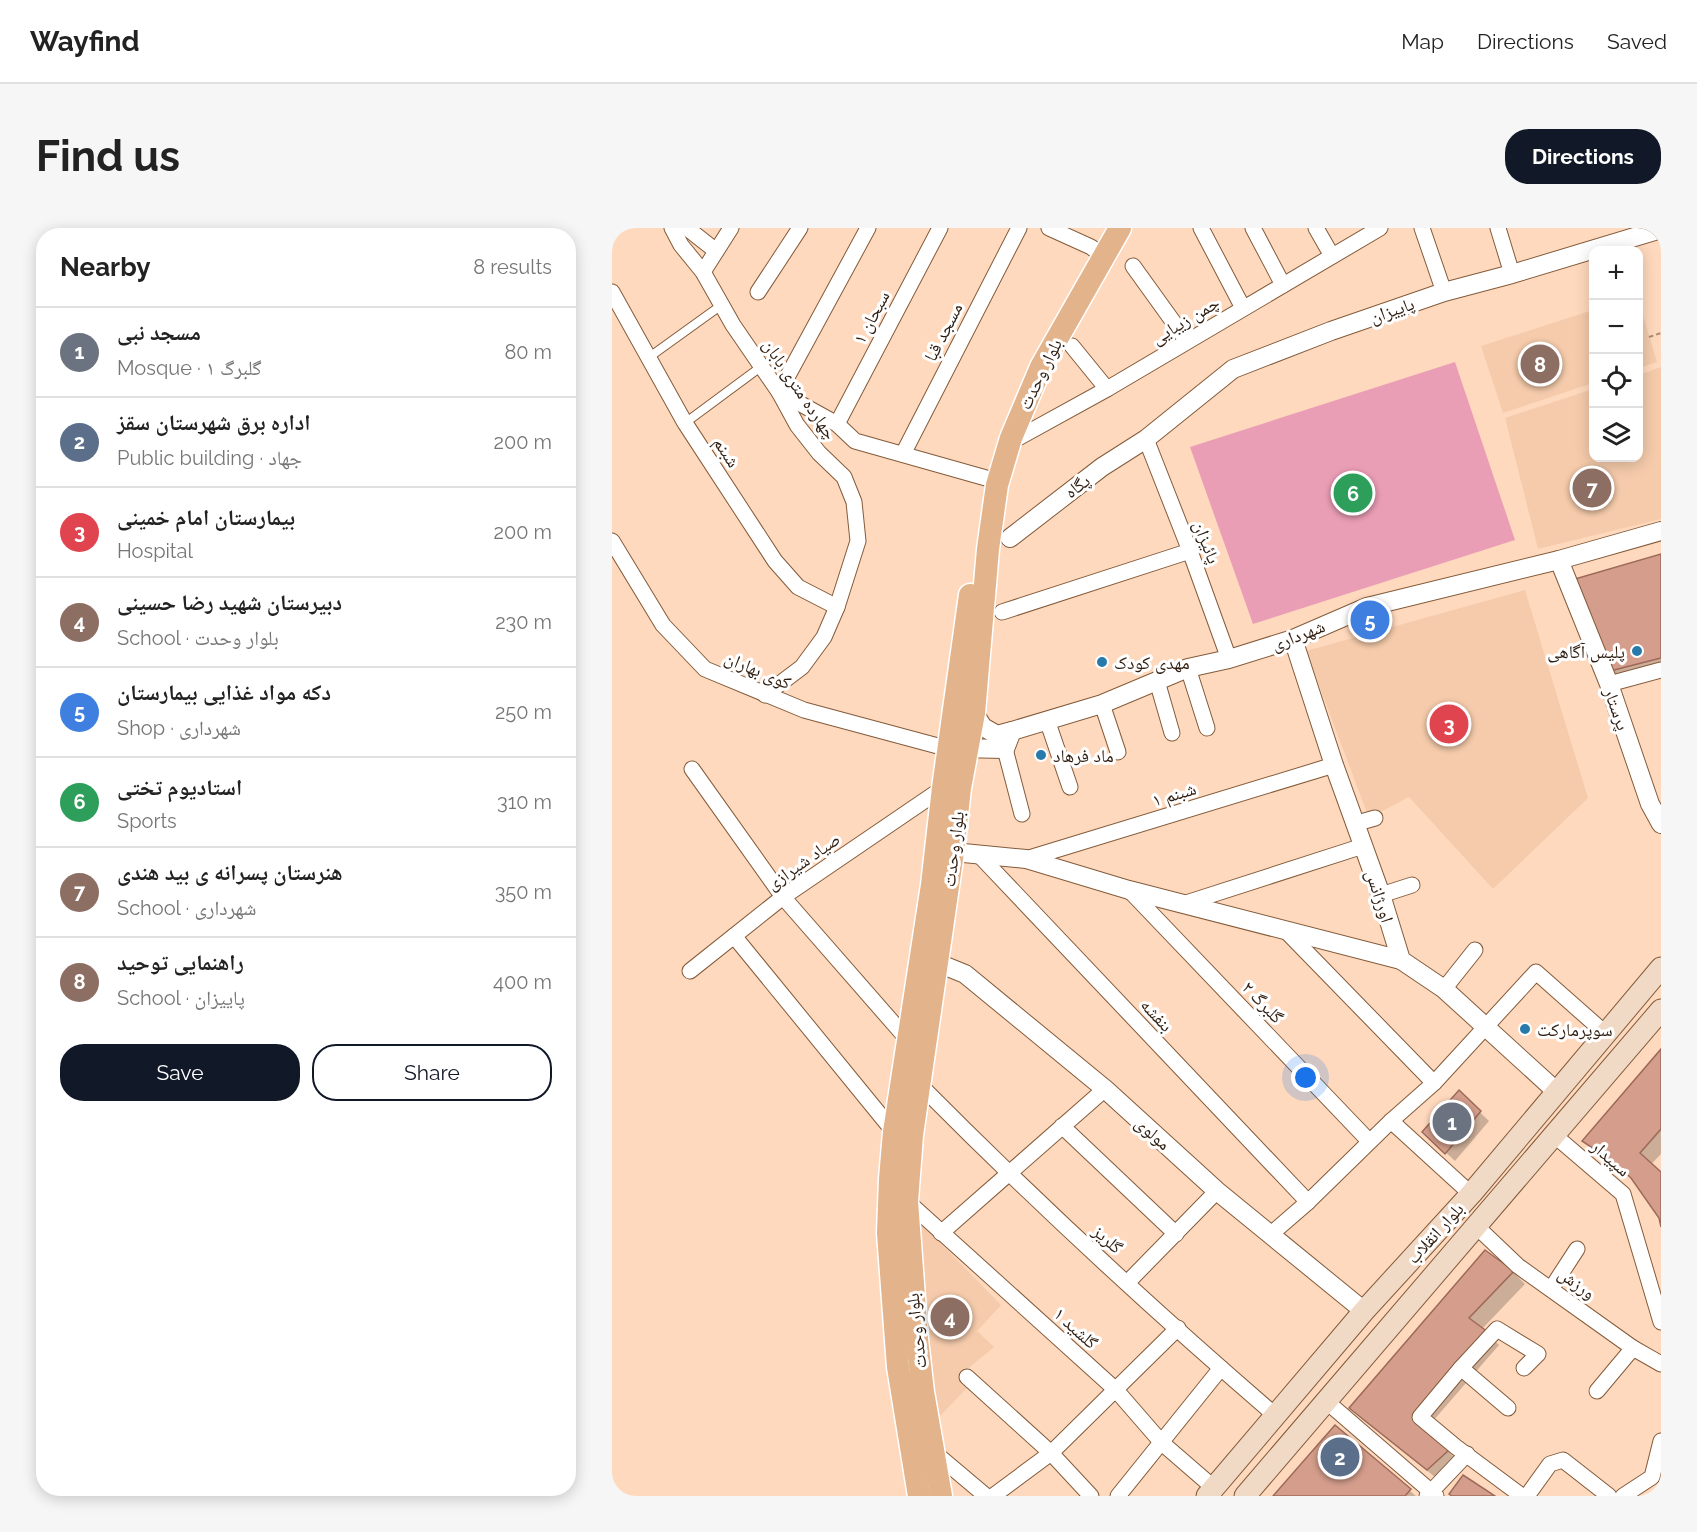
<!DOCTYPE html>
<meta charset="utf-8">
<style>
body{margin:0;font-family:Raleway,"Noto Naskh Arabic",sans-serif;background:#f6f6f6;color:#222}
.controls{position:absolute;right:18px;top:18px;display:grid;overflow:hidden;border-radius:12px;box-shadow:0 3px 15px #0003}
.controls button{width:54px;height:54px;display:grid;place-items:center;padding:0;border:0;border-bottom:2px solid #e0e0e0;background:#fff;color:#222;font:30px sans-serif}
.you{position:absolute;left:694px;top:850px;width:21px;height:21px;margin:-15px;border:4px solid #fff;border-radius:50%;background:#1a73e8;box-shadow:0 0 0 9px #1a73e833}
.badge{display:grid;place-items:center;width:39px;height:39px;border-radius:50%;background:#111827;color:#fff;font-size:20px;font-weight:700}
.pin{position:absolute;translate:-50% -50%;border:3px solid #fff;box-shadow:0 2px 6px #0006}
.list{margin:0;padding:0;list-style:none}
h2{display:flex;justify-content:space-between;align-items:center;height:78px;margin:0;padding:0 24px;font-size:26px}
h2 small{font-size:20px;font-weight:400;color:#767676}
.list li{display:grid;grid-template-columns:39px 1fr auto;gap:18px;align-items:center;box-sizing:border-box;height:90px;padding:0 24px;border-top:2px solid #e0e0e0}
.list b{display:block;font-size:22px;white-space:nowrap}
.list p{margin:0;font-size:20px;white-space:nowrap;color:#767676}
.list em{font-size:20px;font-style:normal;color:#767676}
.actions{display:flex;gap:12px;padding:18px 24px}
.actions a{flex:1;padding:14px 0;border:2px solid #111827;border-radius:24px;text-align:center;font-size:21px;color:#111827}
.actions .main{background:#111827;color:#fff}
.icon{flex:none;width:33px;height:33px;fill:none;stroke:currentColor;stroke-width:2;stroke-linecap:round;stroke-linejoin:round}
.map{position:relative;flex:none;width:1049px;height:1268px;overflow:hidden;border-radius:24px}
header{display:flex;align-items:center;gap:36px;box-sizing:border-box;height:84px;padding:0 30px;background:#fff;border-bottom:2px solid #e0e0e0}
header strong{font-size:28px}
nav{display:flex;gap:33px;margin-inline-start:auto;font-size:21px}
.intro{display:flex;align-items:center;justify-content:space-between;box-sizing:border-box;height:144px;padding:0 36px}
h1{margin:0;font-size:42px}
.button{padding:15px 27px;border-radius:24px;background:#111827;color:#fff;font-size:21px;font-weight:700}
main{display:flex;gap:36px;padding:0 36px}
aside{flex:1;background:#fff;border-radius:24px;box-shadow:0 3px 15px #0003}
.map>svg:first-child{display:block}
.built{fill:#f5cbab}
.green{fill:#ea9eb6}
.shadow{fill:#0003}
.building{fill:#d59e8c;stroke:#9d6a59;stroke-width:1.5}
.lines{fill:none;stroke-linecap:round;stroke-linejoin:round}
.service-casing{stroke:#835b3a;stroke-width:10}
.minor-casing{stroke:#835b3a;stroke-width:17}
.tertiary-casing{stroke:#835b3a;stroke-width:20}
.secondary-casing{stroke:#835b3a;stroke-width:23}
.primary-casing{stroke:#fff;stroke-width:25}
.path{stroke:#ab8d77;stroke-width:2;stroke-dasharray:4.5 3;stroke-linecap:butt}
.service{stroke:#fff;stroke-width:8}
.minor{stroke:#fff;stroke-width:15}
.tertiary{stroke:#fff;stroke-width:18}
.secondary{stroke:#f1dac5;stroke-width:21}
.primary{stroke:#e3b48b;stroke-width:22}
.poi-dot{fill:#277aaa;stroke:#fff;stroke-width:2}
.labels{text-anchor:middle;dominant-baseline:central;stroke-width:6;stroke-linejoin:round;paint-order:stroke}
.street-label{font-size:18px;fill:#2e1d10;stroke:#fff}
.poi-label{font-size:18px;fill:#2e1d10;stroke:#fff;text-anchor:start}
</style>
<header>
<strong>Wayfind</strong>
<nav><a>Map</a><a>Directions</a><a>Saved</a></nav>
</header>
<div class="intro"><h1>Find us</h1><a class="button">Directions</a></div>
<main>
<aside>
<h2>Nearby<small>8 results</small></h2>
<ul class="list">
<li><span class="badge" style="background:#6b7280">1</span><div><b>مسجد نبی</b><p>Mosque · گلبرگ ۱</p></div><em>80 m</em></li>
<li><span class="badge" style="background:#5c6f8a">2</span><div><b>اداره برق شهرستان سقز</b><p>Public building · جهاد</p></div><em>200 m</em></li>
<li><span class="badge" style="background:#e0444e">3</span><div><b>بیمارستان امام خمینی</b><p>Hospital</p></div><em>200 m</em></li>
<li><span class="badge" style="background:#8d6e63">4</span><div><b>دبیرستان شهید رضا حسینی</b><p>School · بلوار وحدت</p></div><em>230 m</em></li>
<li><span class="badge" style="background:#3f7fe0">5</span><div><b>دکه مواد غذایی بیمارستان</b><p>Shop · شهرداری</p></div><em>250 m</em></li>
<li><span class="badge" style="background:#2e9e5b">6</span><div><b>استادیوم تختی</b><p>Sports</p></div><em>310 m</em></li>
<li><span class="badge" style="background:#8d6e63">7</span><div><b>هنرستان پسرانه ی بید هندی</b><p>School · شهرداری</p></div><em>350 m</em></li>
<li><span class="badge" style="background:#8d6e63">8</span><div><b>راهنمایی توحید</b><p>School · پاییزان</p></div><em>400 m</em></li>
</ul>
<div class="actions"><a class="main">Save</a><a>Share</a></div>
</aside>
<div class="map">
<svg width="1049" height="1268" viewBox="0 0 1049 1268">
<rect width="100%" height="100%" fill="#ffd9bd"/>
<g class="built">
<path d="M1027,75L1045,134L1027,140H1026Z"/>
<path d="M981,82V155L891,185L869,118Z"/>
<path d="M1049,139V291L926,321L893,190L981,161V230H1026L1027,147Z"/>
<path d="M913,362L976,570L881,661L797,569L757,590L694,423Z"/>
<path d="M293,979L389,1077L365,1103L382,1119L348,1147L356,1159L321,1195Z"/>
</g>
<path class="green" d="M843,134L903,312L641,396L578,219Z"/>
<g class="shadow">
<path d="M1049,328V445L1011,454L999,442Z"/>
<path d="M1049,824V926L1023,953L984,925L972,913Z"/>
<path d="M847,864L877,893L843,933L812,904Z"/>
<path d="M873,1024L901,1044L913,1056L870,1101L887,1117L814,1201L848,1235L828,1253L751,1192L739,1180Z"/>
<path d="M723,1199L798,1263L804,1268H663Z"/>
</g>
<g class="building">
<path d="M1049,326V430L998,443L963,351Z"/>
<path d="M1049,821V901L1028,925L1049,944V999L1047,990L1019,950L999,932L970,913Z"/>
<path d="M847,862L869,883L833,926L810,904Z"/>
<path d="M873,1022L902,1043L857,1090L876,1104L803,1188L837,1222L815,1242L737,1180Z"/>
<path d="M723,1197L799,1261L793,1268H661Z"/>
<path d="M851,1247L883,1268H840L837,1266Z"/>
</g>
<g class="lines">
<defs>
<g id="service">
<path d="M36,130L111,76"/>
<path d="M73,195L150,138"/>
</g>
<g id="minor">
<path d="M60,0L69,17L91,44L121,97L167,164L185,197L207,225L232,249L242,274L246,313L225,379L212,409L190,439L153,467"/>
<path d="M75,0L104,23"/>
<path d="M437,0L479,19L491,28"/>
<path d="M589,0L631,80"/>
<path d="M641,0L671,57"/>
<path d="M704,0L720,28"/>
<path d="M810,0L832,64"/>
<path d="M886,0L900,46"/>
<path d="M521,38L575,113"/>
<path d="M91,44L119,0"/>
<path d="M0,64L73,195L163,333L186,359L225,379"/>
<path d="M146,64L188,0"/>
<path d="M460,118L495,161"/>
<path d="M167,164L225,196L243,213L374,250"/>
<path d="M167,164L256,0"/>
<path d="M225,196L328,0"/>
<path d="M534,211L578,323L617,431"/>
<path d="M397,215L495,161L768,0"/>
<path d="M291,226L407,0"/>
<path d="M0,313L51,397L93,441L192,482L337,521"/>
<path d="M390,384L578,323"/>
<path d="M576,440L595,500"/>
<path d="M545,453L560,505"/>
<path d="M997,456L1049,442"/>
<path d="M490,476L506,524"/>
<path d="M435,492L458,559"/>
<path d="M393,521L410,586"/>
<path d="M80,541L171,669L296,812"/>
<path d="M742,596L763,590"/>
<path d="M367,627L696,974"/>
<path d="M414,631L722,537"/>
<path d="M517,662L757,913"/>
<path d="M769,667L800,657"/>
<path d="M571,676L751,618"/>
<path d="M673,702L822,855"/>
<path d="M122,708L282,904"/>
<path d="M78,743L171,669L331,560"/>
<path d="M832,761L863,722"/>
<path d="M308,857C422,972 541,1082 664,1188"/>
<path d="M779,893L859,966"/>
<path d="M450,898L564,1006"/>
<path d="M942,907L1011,966L1049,1094"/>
<path d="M295,973L504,1162L550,1215L602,1260"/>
<path d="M864,998L906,1038L1021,1120L1049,1136"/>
<path d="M329,1005L493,861"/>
<path d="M659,1006L696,974L779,893L822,855L924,744L994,806"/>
<path d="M515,1055L605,963"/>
<path d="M939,1061L965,1021"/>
<path d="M849,1140L896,1180"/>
<path d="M355,1149L439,1225L479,1268"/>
<path d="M985,1163L1021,1120"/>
<path d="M714,1173L824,1268"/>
<path d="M321,1220L323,1225L374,1268"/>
<path d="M381,1268L439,1225L566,1100"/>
<path d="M506,1268L609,1140"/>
<path d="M815,1268L855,1226"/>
<path d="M910,1268L844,1219L808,1189L849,1140L885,1101L926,1126L912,1140"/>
<path d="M915,1268L938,1236L951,1232L997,1268"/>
<path d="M1011,1268L1040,1249L1049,1213"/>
</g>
<g id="tertiary">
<path d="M398,310L490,239L534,211L621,141L719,103L832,64L900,46L1049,1"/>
<path d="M947,332L997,456L1038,576L1049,596"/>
<path d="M681,411L722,537L769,667L789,732L832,761L945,864"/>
<path d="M362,485L371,499L385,507L400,503"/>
<path d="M345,520L393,521L400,503L490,476L576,440L617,431L681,411L755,379L947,332L1049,303"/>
<path d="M341,624L414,631L517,662L789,732"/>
<path d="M326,735L353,746L493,861L605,963L752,1083"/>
</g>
<g id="secondary">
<path d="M595,1268L752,1083L859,966L1049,740"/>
<path d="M633,1268L1049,782"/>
</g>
<g id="primary">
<path d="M307,1268L286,1139L276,1005L278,951L282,904L320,657L331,560L358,367"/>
<path d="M329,1268L311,1164L305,1111L295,973L300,907L341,624L348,560L362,485L376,321L385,257L399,210L429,139L508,0"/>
</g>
</defs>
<use href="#service" class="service-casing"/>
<use href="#minor" class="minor-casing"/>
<use href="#tertiary" class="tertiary-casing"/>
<use href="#secondary" class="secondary-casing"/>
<use href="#primary" class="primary-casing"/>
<path class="path" d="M1037,109L1049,105"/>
<use href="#service" class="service"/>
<use href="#minor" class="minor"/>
<use href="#tertiary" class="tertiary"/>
<use href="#secondary" class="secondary"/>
<use href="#primary" class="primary"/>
</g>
<g class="poi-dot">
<circle cx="1025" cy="423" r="6"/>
<circle cx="490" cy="434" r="6"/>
<circle cx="429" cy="527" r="6"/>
<circle cx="913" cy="801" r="6"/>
</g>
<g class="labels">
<g class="street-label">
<text transform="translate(780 82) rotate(-19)">پاییزان</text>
<text transform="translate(259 89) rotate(-62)">سبحان ۱</text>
<text transform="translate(573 92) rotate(-31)">چمن زیبایی</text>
<text transform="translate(331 104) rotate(-63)">مسجد قبا</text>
<text transform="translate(428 146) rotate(-64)">بلوار وحدت</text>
<text transform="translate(188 161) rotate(56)">چهارده متری بابان</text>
<text transform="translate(115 224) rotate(57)">شبنم</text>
<text transform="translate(465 258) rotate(-37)">پگاه</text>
<text transform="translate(595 314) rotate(69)">پائیزان</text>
<text transform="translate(686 407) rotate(-21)">شهرداری</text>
<text transform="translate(146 442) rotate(23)">کوی بهاران</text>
<text transform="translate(1005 481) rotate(71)">پرستار</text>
<text transform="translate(562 566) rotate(-17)">شبنم ۱</text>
<text transform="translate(341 621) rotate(-83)">بلوار وحدت</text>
<text transform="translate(191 633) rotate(-35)">صیاد شیرازی</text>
<text transform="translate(768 668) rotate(72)">اورژانس</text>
<text transform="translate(651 774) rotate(46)">گلبرگ ۲</text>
<text transform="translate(545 787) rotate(47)">بنفشه</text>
<text transform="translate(541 905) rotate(42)">مولوی</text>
<text transform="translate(999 930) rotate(41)">سپیدار</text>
<text transform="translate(823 1005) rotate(-48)">بلوار انقلاب</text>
<text transform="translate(496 1011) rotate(42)">گلریز</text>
<text transform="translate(965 1055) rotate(36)">ورزش</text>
<text transform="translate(464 1100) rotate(42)">گلشید ۱</text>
<text transform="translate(304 1103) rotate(-96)">بلوار وحدت</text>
</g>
<g class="poi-label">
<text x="1013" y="423" text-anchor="end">پلیس آگاهی</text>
<text x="502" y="434">مهدی کودک</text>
<text x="441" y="527">ماد فرهاد</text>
<text x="925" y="801">سوپرمارکت</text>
</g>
</g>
</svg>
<div class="controls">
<button>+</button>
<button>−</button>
<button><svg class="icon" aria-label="locate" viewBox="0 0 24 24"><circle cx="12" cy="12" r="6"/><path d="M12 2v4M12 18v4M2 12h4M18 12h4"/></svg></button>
<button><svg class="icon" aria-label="layers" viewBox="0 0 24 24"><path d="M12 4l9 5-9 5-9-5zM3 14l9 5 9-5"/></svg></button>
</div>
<div class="you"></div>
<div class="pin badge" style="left:840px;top:894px;background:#6b7280">1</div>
<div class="pin badge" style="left:728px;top:1229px;background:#5c6f8a">2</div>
<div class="pin badge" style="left:837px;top:496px;background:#e0444e">3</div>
<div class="pin badge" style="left:338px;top:1089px;background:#8d6e63">4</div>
<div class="pin badge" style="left:758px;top:392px;background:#3f7fe0">5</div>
<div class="pin badge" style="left:741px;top:265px;background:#2e9e5b">6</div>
<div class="pin badge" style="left:980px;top:260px;background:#8d6e63">7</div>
<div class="pin badge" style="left:928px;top:136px;background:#8d6e63">8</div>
</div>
</main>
